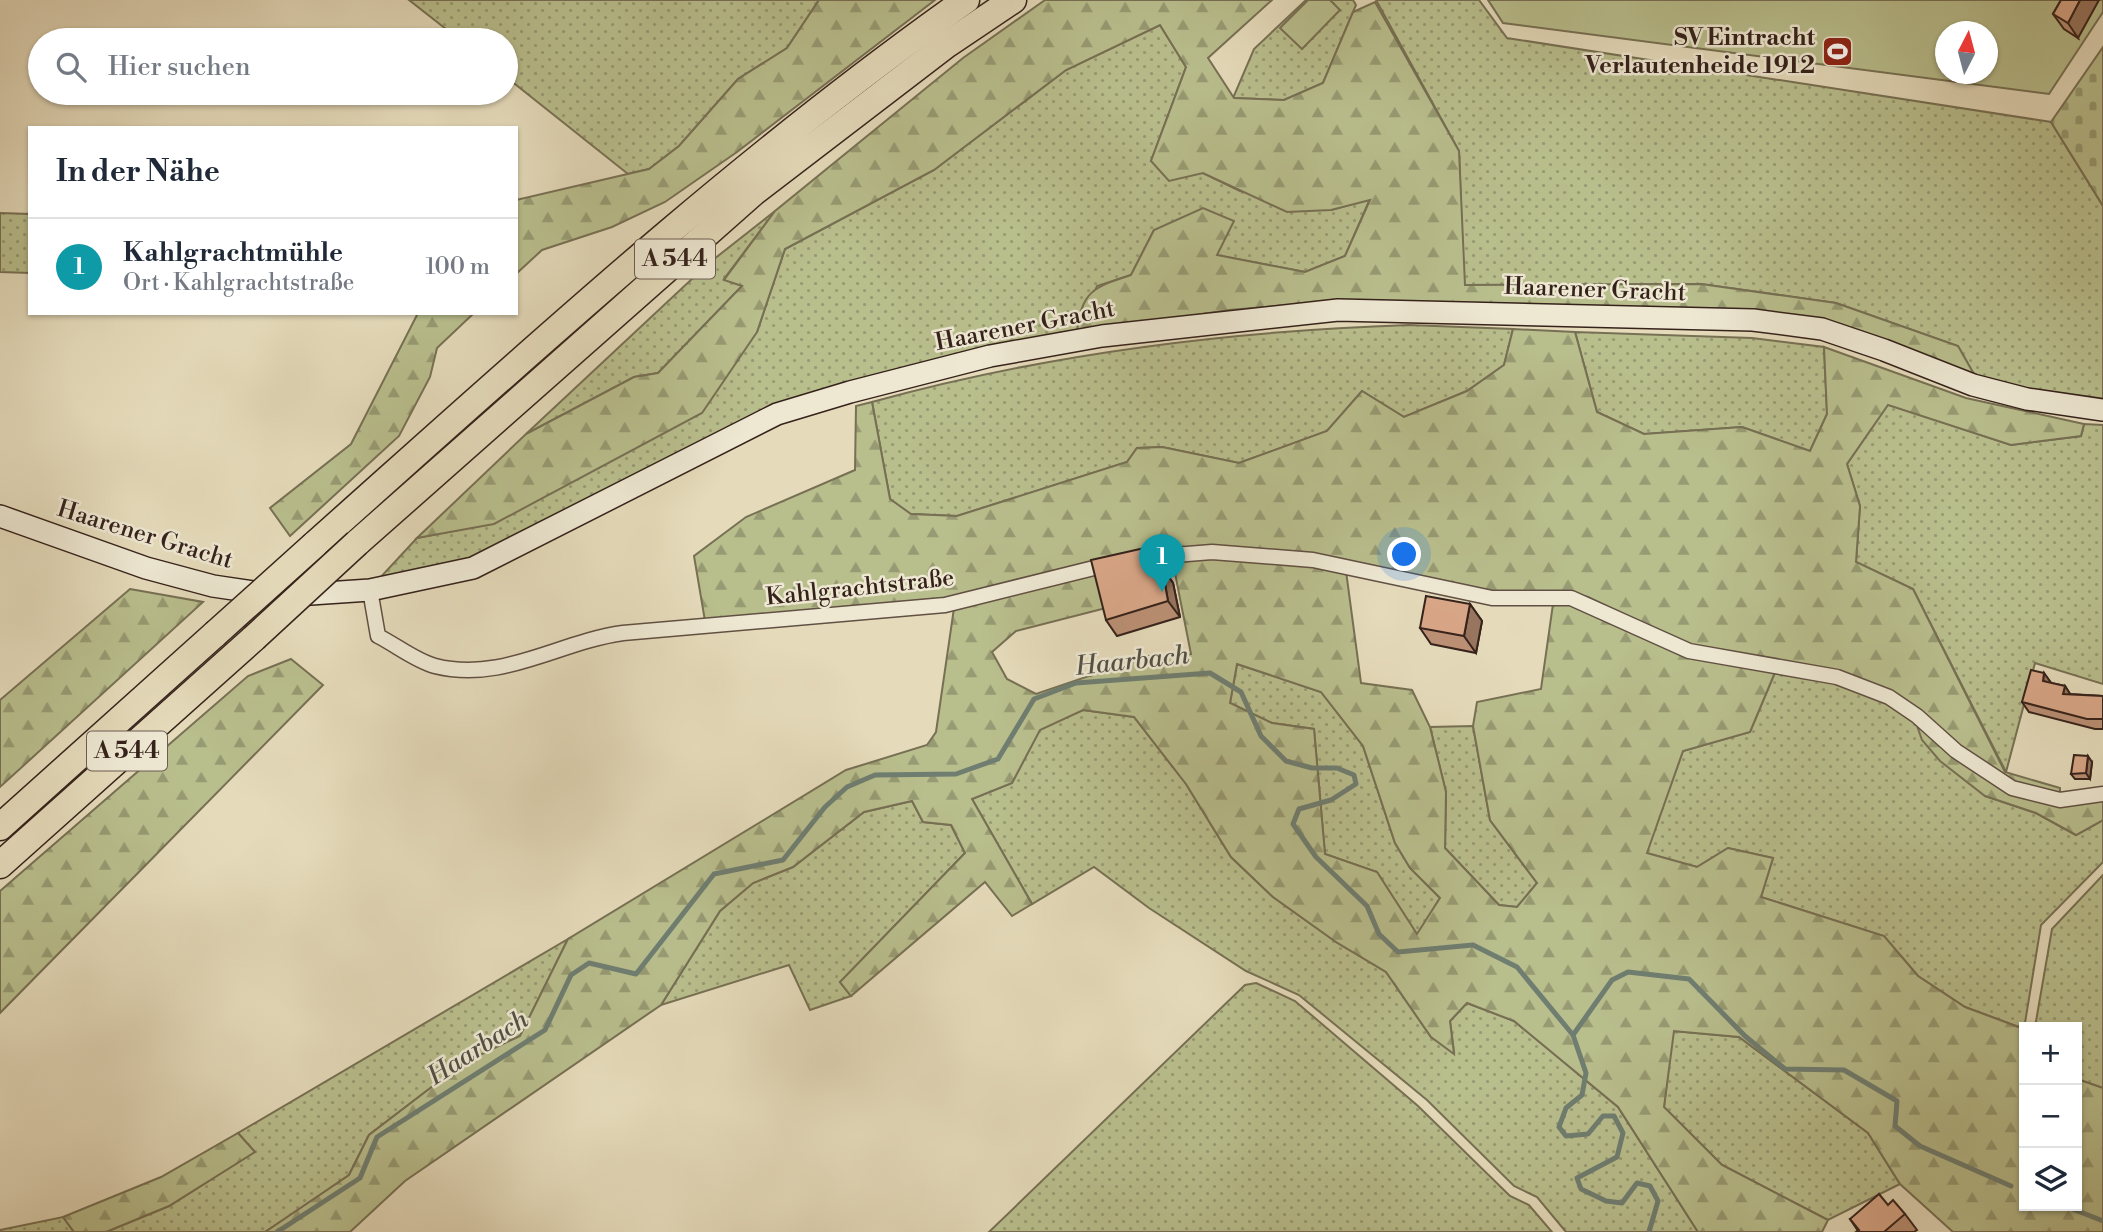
<!DOCTYPE html>
<html lang="de">
<meta charset="utf-8">
<style>
body{margin:0;font-family:"Libre Bodoni",serif;background:#f2f2f3;color:#1f2937}
.controls{position:absolute;right:21px;bottom:21px;display:grid;overflow:hidden;border-radius:0px;box-shadow:0 2px 5px #0004}
.controls button{width:63px;height:63px;display:grid;place-items:center;padding:0;border:0;border-bottom:2px solid #e0e1e3;background:#fff;color:#1f2937;font:35px sans-serif}
.compass{position:absolute;left:1935px;top:21px;width:63px;height:63px;border-radius:50%;background:#fff;box-shadow:0 2px 5px #0004;rotate:6deg}
.you{position:absolute;left:1405px;top:555px;width:24px;height:24px;margin:-18px;border:5px solid #fff;border-radius:50%;background:#1a73e8;box-shadow:0 0 0 10px #1a73e833}
.badge{display:grid;place-items:center;width:46px;height:46px;border-radius:50%;background:#8f2418;color:#fff;font-size:23px;font-weight:700}
.pin{position:absolute;translate:-50% -58px;filter:drop-shadow(0 2px 4px #0008)}
.pin::after{content:'';position:absolute;top:37px;width:24px;height:21px;background:inherit;clip-path:polygon(0 0,100% 0,50% 100%)}
.list{margin:0;padding:0;list-style:none}
h2{display:flex;justify-content:space-between;align-items:center;height:91px;margin:0;padding:0 28px;font-size:30px}
h2 small{font-size:23px;font-weight:400;color:#747a83}
.list li{display:grid;grid-template-columns:46px 1fr auto;gap:21px;align-items:center;box-sizing:border-box;height:98px;padding:0 28px;border-top:2px solid #e0e1e3}
.list b{display:block;font-size:26px;white-space:nowrap}
.list p{margin:0;font-size:23px;white-space:nowrap;color:#747a83}
.list em{font-size:23px;font-style:normal;color:#747a83}
.icon{flex:none;width:38px;height:38px;fill:none;stroke:currentColor;stroke-width:2;stroke-linecap:round;stroke-linejoin:round}
.map{position:relative;flex:none;width:2103px;height:1232px;overflow:hidden}
.search{position:absolute;background:#fff;box-shadow:0 2px 5px #0004;left:28px;top:28px;width:490px;height:77px;display:flex;align-items:center;gap:18px;box-sizing:border-box;padding:0 24px;border-radius:38px;color:#747a83;font-size:26px}
.panel{position:absolute;background:#fff;box-shadow:0 2px 5px #0004;left:28px;top:126px;width:490px;height:189px;border-radius:0px}
.map>svg:first-child{display:block}
.grass{fill:url(#grass-dots);stroke:#777054;stroke-width:2}
.forest{fill:url(#forest-firs);stroke:#777054;stroke-width:2;fill-rule:evenodd}
.cemetery{fill:url(#cemetery-stones);stroke:#777054;stroke-width:2}
.park{fill:#b9be8d;stroke:#777054;stroke-width:2;fill-rule:evenodd}
.lines{fill:none;stroke-linecap:round;stroke-linejoin:round}
.stream{stroke:#6f7e71;stroke-width:5}
.street-casing{stroke:#615043;stroke-width:17}
.secondary-casing{stroke:#35221b;stroke-width:24}
.highway-casing{stroke:#35221b;stroke-width:29}
.street{stroke:#eee8d3;stroke-width:14}
.secondary{stroke:#eee8d3;stroke-width:21}
.highway{stroke:#e5dbbb;stroke-width:26}
.highway-bridge-casing{stroke:#35221b;stroke-width:29;stroke-linecap:butt}
.highway-bridge{stroke:#e5dbbb;stroke-width:26}
.wall{fill:#bb9075;stroke:#35221b;stroke-width:2}
.shaded-wall{fill:#98755f;stroke:#35221b;stroke-width:2}
.building{fill:#d9a788;stroke:#35221b;stroke-width:2}
.labels{text-anchor:middle;dominant-baseline:central;stroke-width:5;stroke-linejoin:round;paint-order:stroke}
.shield{fill:#eee8d3;stroke:#6c5d52;stroke-width:2}
.shield-label{font-size:23px;font-weight:bold;fill:#35221b}
.poi-label{font-size:24px;font-weight:bold;fill:#35221b;stroke:#eee8d3;text-anchor:end}
.street-label{font-size:24px;fill:#35221b;stroke:#eee8d3}
.water-label{font-size:26px;font-style:italic;fill:#525046;stroke:#eee8d3}
</style>
<div class="map">
<svg width="2103" height="1232" viewBox="0 0 2103 1232">
<defs>
<pattern id="grass-dots" width="8" height="8" patternUnits="userSpaceOnUse" patternTransform="scale(1.75)"><rect width="8" height="8" fill="#b9be8d"/><path d="M2 2h.1M6 6h.1" fill="none" stroke="#979a72" stroke-width="1.8" stroke-linecap="round"/></pattern>
<pattern id="forest-firs" width="22" height="20" patternUnits="userSpaceOnUse" patternTransform="scale(1.75)"><rect width="22" height="20" fill="#b9be8d"/><path d="M5 1l3.5 6h-7zM16 11l3.5 6h-7z" fill="#979a72"/></pattern>
<pattern id="cemetery-stones" width="16" height="16" patternUnits="userSpaceOnUse" patternTransform="scale(1.75)"><rect width="16" height="16" fill="#b9be8d"/><path d="M2 7V4a2 2 0 0 1 4 0v3zM10 15v-3a2 2 0 0 1 4 0v3z" fill="#979a72"/></pattern>
</defs>
<rect width="100%" height="100%" fill="#e5dbbb"/>
<filter id="stains"><feTurbulence type="fractalNoise" baseFrequency=".00286" numOctaves="4"/><feColorMatrix values="0 0 0 0 .2 0 0 0 0 .09 0 0 0 0 .02 0 0 0 .5 -.17"/></filter>
<radialGradient id="worn" r=".72"><stop offset=".6" stop-color="#630" stop-opacity="0"/><stop offset="1" stop-color="#630" stop-opacity=".3"/></radialGradient>
<g class="grass">
<path d="M409,0H819L787,48L738,79L679,146L649,169L628,174L506,77V40H460Z"/>
<path d="M1306,0H1353L1356,5L1323,83L1284,100L1233,98L1254,49Z"/>
<path d="M1376,0H1479L1507,38L2051,122L2103,206V400L2029,389L1975,376L1958,346L1836,303L1701,284L1464,285L1459,151Z"/>
<path d="M1160,25L1186,67L1151,161L1203,173L1240,191L1331,210L1370,199L1345,256L1305,272L1216,255L1154,230L1131,275L1097,286L1077,333L987,347L846,384L469,558L378,580L417,538L494,523L757,332L785,249L934,170L1066,70Z"/>
<path d="M775,211L724,279L743,285L658,373L634,377L526,434L709,263Z"/>
<path d="M0,213L30,214V273L0,272Z"/>
<path d="M1409,325L1513,329L1504,365L1467,391L1404,417L1362,391L1327,431L1239,463L1162,447L1137,448L1127,462L957,516L910,514L890,499L872,402C1046,354 1229,331 1409,325Z"/>
<path d="M1575,332L1752,338L1824,347L1827,414L1810,451L1742,427L1644,434L1597,412Z"/>
<path d="M1888,404L2011,445L2081,436L2084,424L2103,425V684L2035,663L2006,772L1913,589L1856,562L1860,506L1847,464Z"/>
<path d="M1237,664L1321,692L1363,746L1395,843L1410,868L1440,898L1417,935L1377,872L1325,854L1314,729L1272,723L1230,703Z"/>
<path d="M1776,670L1836,682L1887,701L1915,720L1985,796L2036,813L2076,835L2103,820V862L2041,925L2024,1029L1965,1007L1918,976L1884,936L1761,897L1773,858L1728,848L1697,867L1646,853L1683,751L1750,732Z"/>
<path d="M1083,710L1134,717L1186,784L1231,857L1273,897L1336,942L1386,972L1431,1037L1454,1052L1450,1021L1467,1003L1514,1021L1618,1107L1698,1232H1566L1537,1197L1514,1186L1427,1100L1299,995L1246,971L1149,908L1094,867L1032,904L972,799L1012,783L1040,729Z"/>
<path d="M1473,726L1490,820L1537,883L1517,907L1499,905L1445,848L1446,792L1430,727Z"/>
<path d="M912,801L923,822L951,825L965,853L840,982L851,996L810,1010L789,965L661,1005L720,911L753,883L793,867L864,812Z"/>
<path d="M2103,875V1088L2077,1079V1027H2035L2052,929Z"/>
<path d="M568,939L520,1036L463,1063L369,1135L349,1175L298,1211L265,1232H106L169,1206L254,1152L238,1133Z"/>
<path d="M1256,983L1295,1001L1418,1106L1510,1196L1529,1205L1552,1232H989L1245,985Z"/>
<path d="M1673,1031L1739,1037L1868,1133L1900,1184L1828,1220L1722,1165L1664,1107Z"/>
<path d="M63,1217L74,1232H0V1230Z"/>
</g>
<g class="forest">
<path d="M819,0H935L737,152L665,202L612,227L542,250L516,274V200L649,169L679,146L738,79L787,48Z"/>
<path d="M1045,0H1272L1208,58L1234,98L1284,100L1323,83L1353,12L1375,2L1459,151L1465,285L1701,284L1836,303L1958,346L1975,376L1753,312L1337,301L1229,310L1077,333C1081,291 1094,287 1131,275L1154,230L1203,208L1234,221L1217,255L1305,272L1345,256L1370,200L1331,210L1287,212L1203,173L1169,181L1151,161L1186,67L1160,25L1066,70L934,170L785,249L757,332L702,413L494,524L417,538L526,434L634,377L658,373L742,286L724,280L775,211L963,58Z"/>
<path d="M418,313H474L437,348L430,377L399,436L290,536L270,508L351,444Z"/>
<path d="M1513,329L1575,332L1597,412L1644,434L1742,427L1810,451L1827,414L1824,347L1966,398L2084,424L2081,436L2011,445L1888,405L1847,464L1860,506L1856,562L1913,589L2005,772L2060,788V795L2015,784L1959,748L1890,693L1690,646L1588,597L1572,593L1493,592L1212,547L1152,549L946,599L705,621L694,556L746,517L855,470L856,406L872,402L890,499L911,514L957,516L1127,462L1137,448L1162,447L1239,463L1327,431L1362,391L1404,417L1467,391L1504,365Z"/>
<path d="M1213,556L1313,564L1346,571L1361,683L1412,690L1430,727L1446,792L1445,848L1499,905L1517,907L1537,883L1490,820L1473,726L1477,702L1541,689L1553,604L1572,603L1616,623L1776,670L1750,732L1683,751L1647,853L1697,867L1728,848L1773,858L1761,897L1884,936L1918,976L1965,1007L2024,1029L2020,1059L2024,1061V1206H2077V1079L2103,1088V1232H1953L1900,1184L1868,1133L1739,1037L1674,1031L1664,1107L1722,1165L1828,1220L1822,1232H1698L1618,1107L1514,1021L1467,1003L1450,1021L1454,1054L1431,1037L1386,972L1336,942L1273,897L1231,857L1186,784L1134,717L1083,710L1040,730L1012,783L972,799L1032,904L1012,916L985,882L851,996L840,982L965,853L951,825L923,822L912,801L864,812L793,867L753,883L720,911L661,1005L405,1181L350,1232H265L349,1175L369,1135L463,1063L520,1036L568,939L846,770L927,745L936,732L954,608L1099,572L1106,608L1016,631L992,652L1007,679L1036,694L1148,656L1191,654L1172,558ZM1237,664L1321,692L1363,746L1395,843L1410,868L1440,898L1417,934L1377,872L1325,854L1314,729L1272,723L1230,703Z"/>
<path d="M130,589L203,602L0,787V700Z"/>
<path d="M291,659L323,685L0,1013V891L248,676Z"/>
<path d="M1915,720L2012,792L2103,798V820L2076,835L2036,813L1985,796L1940,761L1922,740Z"/>
<path d="M238,1133L255,1152L169,1206L106,1232H74L63,1217L161,1177Z"/>
</g>
<path class="cemetery" d="M2103,47V206L2051,122Z"/>
<g class="park">
<path d="M1308,0H1330L1340,10L1302,49L1280,28Z"/>
<path d="M1488,0H2103V12L2049,94L1503,23ZM1946,32H1988V74H1946Z"/>
</g>
<g class="lines">
<g class="stream">
<path d="M1573,1035L1612,980L1628,972L1689,979L1745,1036L1785,1069L1844,1070L1897,1101L1895,1126L1920,1146L2011,1186"/>
<path d="M2065,1206L2103,1221"/>
<path d="M277,1232L360,1178L377,1137L545,1030L571,975L589,963L636,974L714,874L783,860L825,807L847,787L875,775L956,774L998,759L1034,699L1076,683L1210,673L1241,692L1261,736L1286,761L1312,768H1337L1354,775L1356,784L1331,800L1299,809L1293,824L1316,857L1367,906L1379,934L1398,952L1473,945L1517,967L1573,1035L1586,1073L1582,1095L1566,1108L1559,1127L1566,1136L1588,1134L1603,1116H1614L1623,1133L1617,1157L1577,1178L1581,1189L1606,1201L1622,1203L1637,1183L1650,1186L1658,1201L1649,1232"/>
</g>
<defs>
<g id="street">
<path d="M1137,558L1212,552L1313,560L1492,598H1571L1689,651L1837,677L1889,697L1917,716L1956,751L2012,788L2060,800L2103,794"/>
<path d="M370,590L378,636C396,645 416,661 435,666C502,683 558,642 623,633L945,605L1110,564"/>
</g>
<path id="secondary" d="M0,516L146,568L213,586L281,596L370,590L473,568L777,414L850,392L990,356L1102,336L1338,310L1753,320L1822,329L1884,350L1973,385L2027,399L2103,410"/>
<g id="highway">
<path d="M357,543L754,192L946,45L1013,0"/>
<path d="M314,545C526,356 734,164 966,0"/>
<path d="M0,827L215,634"/>
<path d="M0,865L254,638"/>
</g>
</defs>
<use href="#street" class="street-casing"/>
<use href="#secondary" class="secondary-casing"/>
<use href="#highway" class="highway-casing"/>
<use href="#street" class="street"/>
<use href="#secondary" class="secondary"/>
<use href="#highway" class="highway"/>
<defs>
<g id="highway-bridge">
<path d="M215,634L314,545"/>
<path d="M254,638L357,543"/>
</g>
</defs>
<use href="#highway-bridge" class="highway-bridge-casing"/>
<use href="#highway-bridge" class="highway-bridge"/>
</g>
<g class="wall">
<path d="M2061,0L2078,38L2064,29L2053,14Z"/>
<path d="M1160,563L1161,567L1173,583L1180,617L1117,636L1106,620Z"/>
<path d="M1470,604L1482,621L1476,653L1431,644L1420,628Z"/>
<path d="M2044,673L2051,683L2065,686L2070,694L2103,696V729H2095L2029,712L2022,702Z"/>
<path d="M2092,762L2090,779H2075L2071,774Z"/>
<path d="M1888,1205L1905,1214L1917,1230L1914,1232H1856L1858,1231L1850,1219Z"/>
</g>
<g class="shaded-wall">
<path d="M2080,0H2099L2078,38L2068,23Z"/>
<path d="M1149,547L1160,563L1163,583L1152,567Z"/>
<path d="M1162,567L1173,583L1180,617L1168,601Z"/>
<path d="M1470,604L1482,621L1476,653L1464,636Z"/>
<path d="M2044,673L2052,684L2043,681Z"/>
<path d="M2065,686L2072,697L2063,694Z"/>
<path d="M2088,756L2092,762L2090,779L2086,773Z"/>
</g>
<g class="building">
<path d="M2061,0H2080L2068,23L2053,14Z"/>
<path d="M1149,547L1152,567H1162L1168,601L1106,620L1091,560Z"/>
<path d="M1426,596L1470,604L1464,636L1420,628Z"/>
<path d="M2031,670L2044,673L2043,681L2065,686L2063,694L2103,696V719H2087L2022,702Z"/>
<path d="M2074,755L2088,756L2086,773L2071,774Z"/>
<path d="M1879,1194L1888,1205L1893,1200L1905,1214L1884,1232H1856L1859,1230L1850,1219Z"/>
</g>
<defs>
<symbol id="stadium-square" viewBox="-11 -11 22 22"><rect x="-9" y="-9" width="18" height="18" rx="4" fill="#8f2418" stroke="#eee8d3"/><path d="M0-5a6.5 5 0 1 0 0 10a6.5 5 0 1 0 0-10ZM-3.5-1.8h7v3.6h-7Z" fill="#fff"/></symbol>
</defs>
<g fill-rule="evenodd">
<use href="#stadium-square" x="1820" y="34" width="35" height="35"/>
</g>
<g class="labels">
<g class="shield">
<rect x="635" y="239.5" width="80" height="39" rx="5"/>
<rect x="87" y="731.5" width="80" height="39" rx="5"/>
</g>
<g class="shield-label">
<text x="675" y="259">A 544</text>
<text x="127" y="751">A 544</text>
</g>
<g class="poi-label">
<text x="1815" y="38">SV Eintracht<tspan x="1815" dy="28">Verlautenheide 1912</tspan></text>
</g>
<g class="street-label">
<text transform="translate(1595 290) rotate(2)">Haarener Gracht</text>
<text transform="translate(1025 326) rotate(-11)">Haarener Gracht</text>
<text transform="translate(145 535) rotate(17)">Haarener Gracht</text>
<text transform="translate(860 588) rotate(-6)">Kahlgrachtstraße</text>
</g>
<g class="water-label">
<text transform="translate(1132 661) rotate(-6)">Haarbach</text>
<text transform="translate(478 1048) rotate(-33)">Haarbach</text>
</g>
</g>
<rect width="100%" height="100%" filter="url(#stains)"/>
<rect width="100%" height="100%" fill="url(#worn)"/>
</svg>
<div class="controls">
<button>+</button>
<button>−</button>
<button><svg class="icon" aria-label="layers" viewBox="0 0 24 24"><path d="M12 4l9 5-9 5-9-5zM3 14l9 5 9-5"/></svg></button>
</div>
<svg class="compass" viewBox="-18 -18 36 36"><path d="M0-13l5 13h-10z" fill="#e53935"/><path d="M0 13l5-13h-10z" fill="#747a83"/></svg>
<div class="you"></div>
<div class="pin badge" style="left:1162px;top:592px;background:#0f9aa8">1</div>
<div class="search"><svg class="icon" aria-label="search" viewBox="0 0 24 24"><circle cx="10" cy="10" r="6"/><path d="M15 15l6 6"/></svg>Hier suchen</div>
<section class="panel">
<h2>In der Nähe<small></small></h2>
<ul class="list">
<li><span class="badge" style="background:#0f9aa8">1</span><div><b>Kahlgrachtmühle</b><p>Ort · Kahlgrachtstraße</p></div><em>100 m</em></li>
</ul>
</section>
</div>
